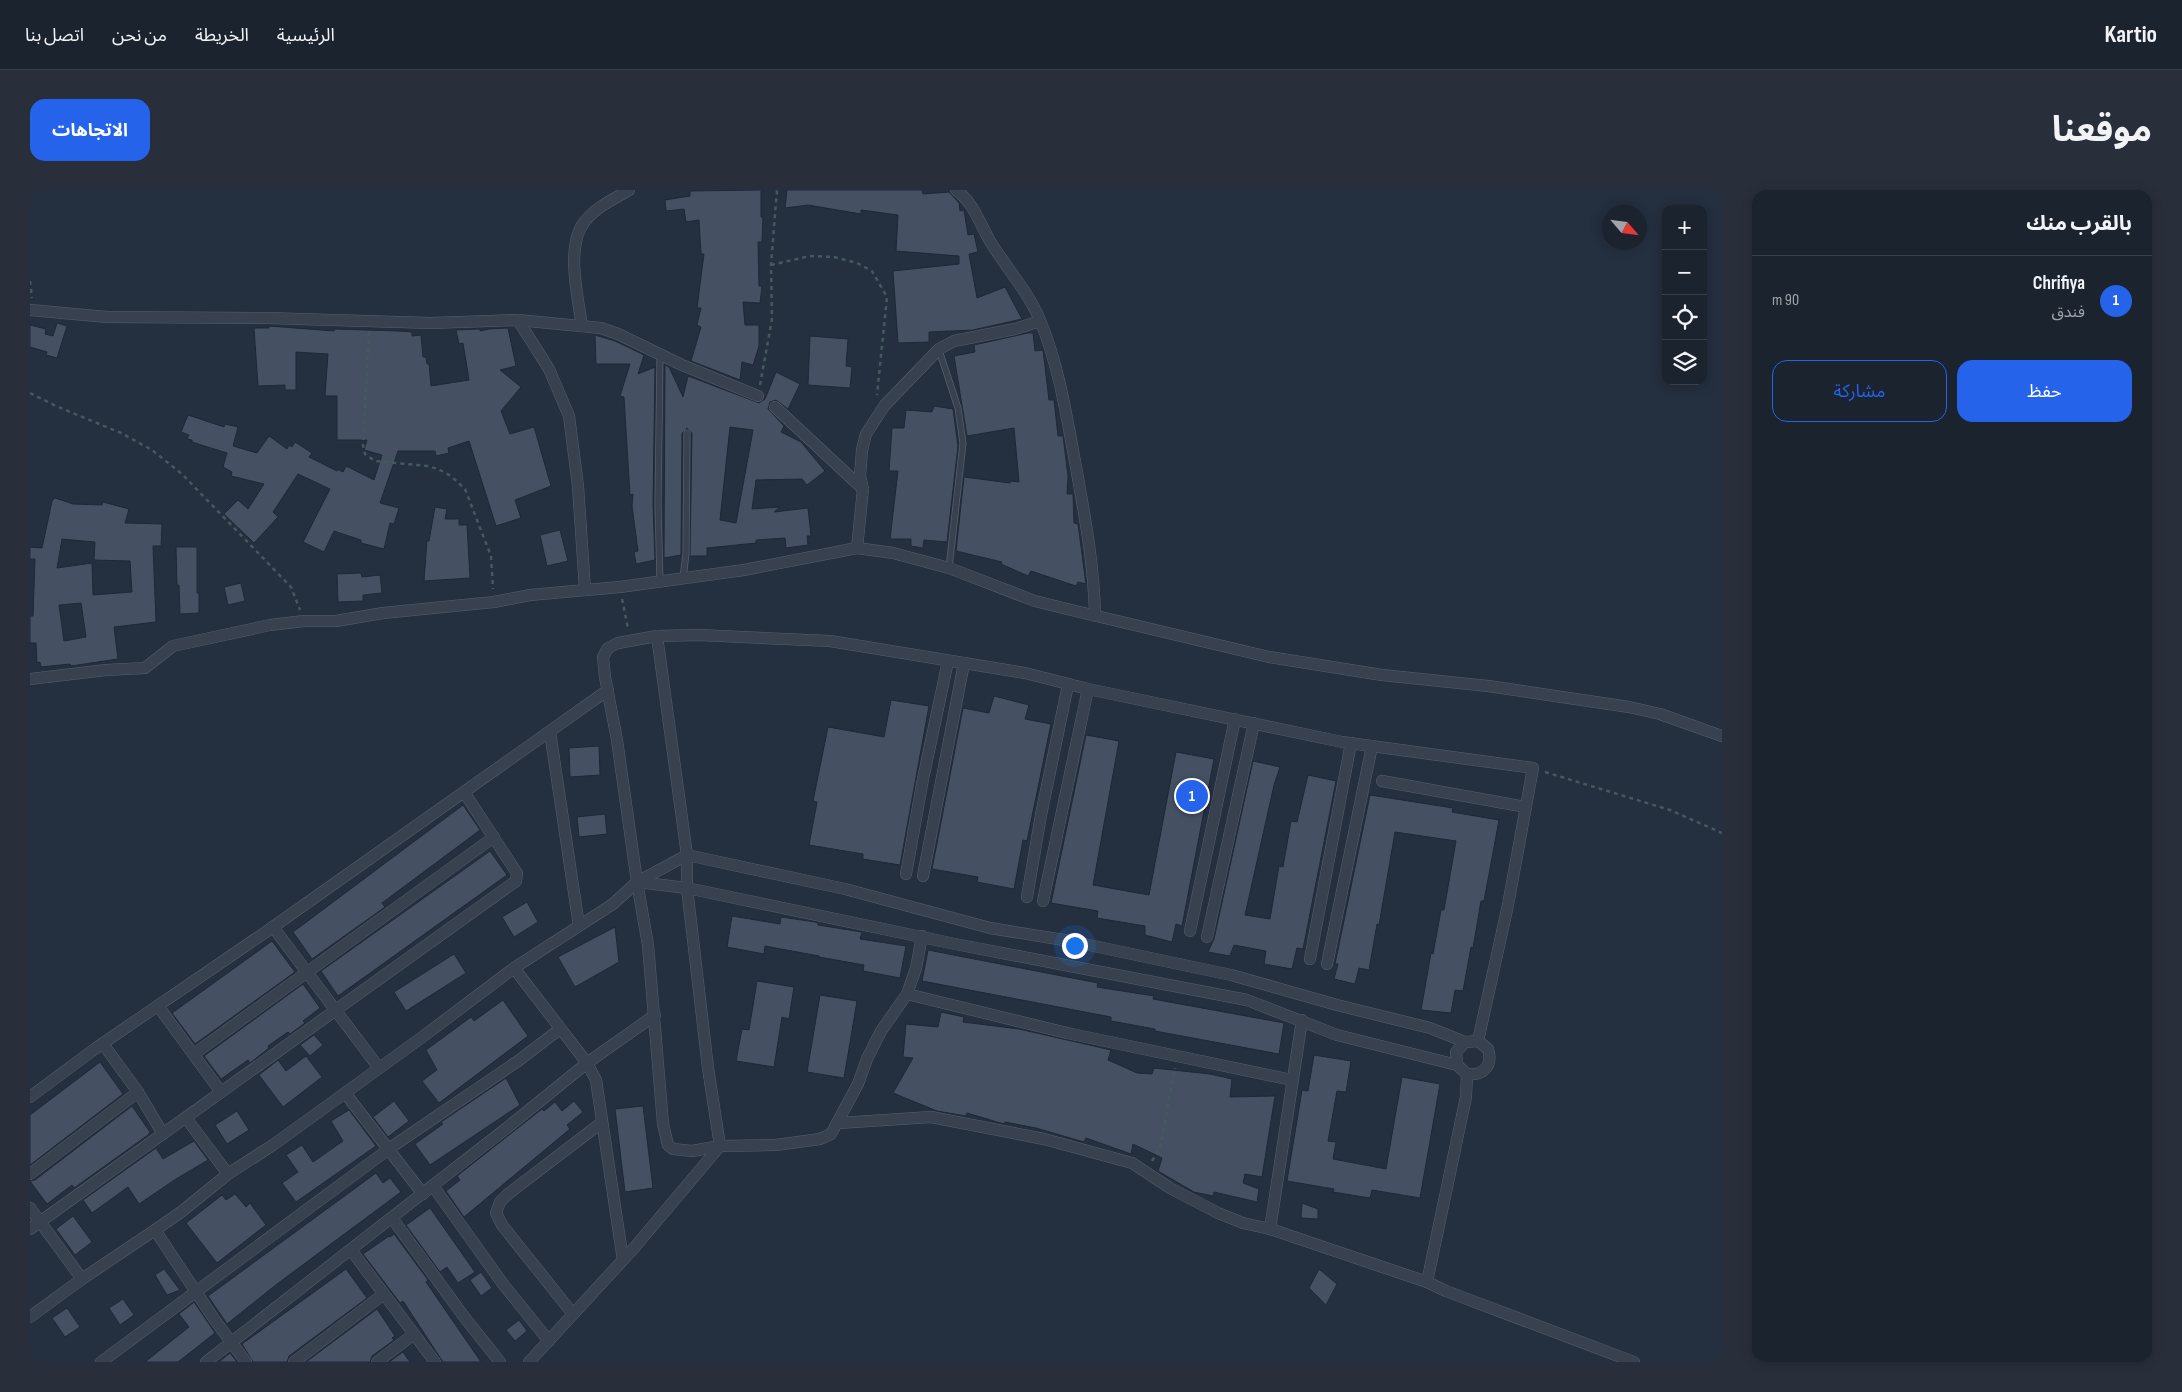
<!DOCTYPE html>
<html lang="ar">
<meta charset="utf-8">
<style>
body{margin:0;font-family:"Sofia Sans Condensed","Noto Sans Arabic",sans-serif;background:#282f3b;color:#f1f3f6;direction:rtl}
.controls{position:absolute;right:15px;top:15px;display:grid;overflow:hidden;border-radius:10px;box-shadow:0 2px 12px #0003}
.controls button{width:45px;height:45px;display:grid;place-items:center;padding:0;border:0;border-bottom:1px solid #39404b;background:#1b232f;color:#f1f3f6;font:25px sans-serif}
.compass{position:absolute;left:1572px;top:15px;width:45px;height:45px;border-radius:50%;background:#1b232f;box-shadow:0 2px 12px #0003;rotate:118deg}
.you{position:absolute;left:1044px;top:755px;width:18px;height:18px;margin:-12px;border:4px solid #fff;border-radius:50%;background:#1a73e8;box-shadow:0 0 0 8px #1a73e833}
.badge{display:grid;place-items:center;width:32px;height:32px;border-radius:50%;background:#2563eb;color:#fff;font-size:16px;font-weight:700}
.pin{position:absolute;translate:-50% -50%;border:2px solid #fff;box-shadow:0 1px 5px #0006}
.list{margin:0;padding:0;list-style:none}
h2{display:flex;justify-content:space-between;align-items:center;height:65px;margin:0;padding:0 20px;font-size:21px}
h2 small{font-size:16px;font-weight:400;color:#a0a4aa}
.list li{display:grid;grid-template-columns:32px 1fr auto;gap:15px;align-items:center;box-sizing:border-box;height:90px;padding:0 20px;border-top:1px solid #39404b}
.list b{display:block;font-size:19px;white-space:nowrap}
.list p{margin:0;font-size:16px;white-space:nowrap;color:#a0a4aa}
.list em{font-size:16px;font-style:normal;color:#a0a4aa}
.actions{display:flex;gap:10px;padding:15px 20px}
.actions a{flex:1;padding:11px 0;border:1px solid #2563eb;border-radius:15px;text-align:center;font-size:18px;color:#2563eb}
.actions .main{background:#2563eb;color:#fff}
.icon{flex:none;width:28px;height:28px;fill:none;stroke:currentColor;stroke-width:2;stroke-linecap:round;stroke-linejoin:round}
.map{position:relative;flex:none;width:1692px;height:1172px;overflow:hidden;direction:ltr;border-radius:15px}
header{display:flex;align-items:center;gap:30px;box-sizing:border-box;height:70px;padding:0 25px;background:#1b232f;border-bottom:1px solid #39404b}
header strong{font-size:24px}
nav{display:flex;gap:28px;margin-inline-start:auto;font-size:18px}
.intro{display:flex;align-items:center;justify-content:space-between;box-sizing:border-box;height:120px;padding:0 30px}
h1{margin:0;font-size:35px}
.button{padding:12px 22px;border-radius:15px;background:#2563eb;color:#fff;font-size:18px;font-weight:700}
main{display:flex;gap:30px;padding:0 30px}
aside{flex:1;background:#1b232f;border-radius:15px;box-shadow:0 2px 12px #0003}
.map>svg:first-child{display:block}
.building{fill:#455163;stroke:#1f2836;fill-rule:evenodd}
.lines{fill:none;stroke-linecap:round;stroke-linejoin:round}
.service-casing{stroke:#565f6d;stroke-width:7}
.minor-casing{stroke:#565f6d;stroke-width:12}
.path{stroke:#44595d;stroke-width:2.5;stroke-dasharray:4 4;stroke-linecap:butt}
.service{stroke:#38414f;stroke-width:5.5}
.minor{stroke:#38414f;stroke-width:11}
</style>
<header>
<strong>Kartio</strong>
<nav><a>الرئيسية</a><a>الخريطة</a><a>من نحن</a><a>اتصل بنا</a></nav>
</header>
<div class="intro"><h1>موقعنا</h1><a class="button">الاتجاهات</a></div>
<main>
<aside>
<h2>بالقرب منك<small></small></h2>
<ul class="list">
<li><span class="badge">1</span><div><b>Chrifiya</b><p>فندق</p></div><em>90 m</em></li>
</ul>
<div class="actions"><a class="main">حفظ</a><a>مشاركة</a></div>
</aside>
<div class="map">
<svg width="1692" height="1172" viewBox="0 0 1692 1172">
<rect width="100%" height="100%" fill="#242f3f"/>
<g class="building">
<path d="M731,0V27H733L732,52H728L729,96H732L730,113L713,112L715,135H729V156L723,175L712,172L710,190L661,171L671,137L667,135L671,118H667L674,64H671L669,30L656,32L654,19L636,21L635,10L660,6V1Z"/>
<path d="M757,0H892L893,4L919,2L929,13L930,21L934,20L938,45L944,44L948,62L939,64L947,108L975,97L992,129L943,140L899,142V152L868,153L863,81L929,74V66L866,61L868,25L831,20V24L778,15L755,18Z"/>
<path d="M27,133L37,136L27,168L16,165L17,162L0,157V135L16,139L15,144L23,146Z"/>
<path d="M239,136L304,141V139L368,141L382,142V146L391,145L393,167H396L397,174H399L401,196L439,190L433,153L429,154L426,140L450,139V141L459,139L478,138L486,176L470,180L491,197L471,221L480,244L504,237L521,296L485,310L491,328L466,336L439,251L418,258L419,263L406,266L405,261H368L350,313L369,318L364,334L360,333L354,359L331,353V350L304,341L294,362L273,352L300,299L268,284L243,322L248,327L224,353L194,324L208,310L218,319L234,294L201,286L202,282L193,277L197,263L162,252V250L157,249L159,245L151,242L158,225L194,237L195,234L208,237L203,256L227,263L239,246L257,259L259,255L262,257L265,252L282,263L279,267L307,281V279L313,282L316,276L344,290L352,265L334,260L337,250H307V206H295L298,164L266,162V200H255V195L228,196L224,138H239Z"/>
<path d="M998,143H1003L1005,161L1013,160L1019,210H1024L1028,246H1033L1038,286L1037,304H1043L1044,333L1048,334L1055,387L1056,394L1048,392L1046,396L1001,381L998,386L971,374L972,372L926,361L934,287L980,293V291L989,292L984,238L937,246L924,166L945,162L944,155Z"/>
<path d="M565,145L585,151L614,165L608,184L625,177L623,314L625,370L606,374L604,362L608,361L602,316L603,304L600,305L594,207L590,206L600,174H566Z"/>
<path d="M780,146L818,149L816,176L822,177L820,198L778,195Z"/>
<path d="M635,175L639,177L653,207L658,186L729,213L735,209L746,182L770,194L758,219L746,210L740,212L738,219L754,236L751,242L771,252L795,281L777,295L772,289L726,290L722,319L750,317L744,322L778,318L781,346H777L778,355L756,358L755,348L726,350V353L677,358V366H660L662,243L657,238L652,243L651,365L634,368ZM700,237L723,240L706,333L690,330Z"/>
<path d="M904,216L923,219L928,256L917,352L894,350L893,358L881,356V349H860L868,281H859L862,238H874L876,220L902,222Z"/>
<path d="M25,308L43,314L72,315L73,312L99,319L95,333L132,334L131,356H123L126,432L84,437L88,469L41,476L40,474L11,477L10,472L7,473L6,453H0V426H3L5,369H0V357L12,358L22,311ZM32,349L65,352L64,370L100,371L102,402L63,405L62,373L27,378ZM51,413L56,447L34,451L29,415Z"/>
<path d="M405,317L417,319L415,329H429V335H437L440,388L394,391L397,351H399Z"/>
<path d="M530,340L538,371L517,376L510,345Z"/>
<path d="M146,357H167V403H169V423L150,424L149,395H147Z"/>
<path d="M331,383L332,387L350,385L352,403L333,405V411L308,412L307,384Z"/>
<path d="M211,393L215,411L198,415L194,397Z"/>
<path d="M964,506L999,515L995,529L1021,534L997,651L993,650L984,699L947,692L948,687L902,679L933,518L959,523Z"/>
<path d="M861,510L899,516L870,675L833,669V664L779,655L787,612L783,611L798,537L854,547Z"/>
<path d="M1056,545L1089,551L1063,695L1119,705L1146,562L1184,569L1152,736L1146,734L1142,752L1115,745V736L1067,728L1068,721L1021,713Z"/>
<path d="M569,556L570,585L540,587L539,558Z"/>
<path d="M1223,571L1250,577L1244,595L1215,725L1240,729L1249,676L1253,677L1261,631L1267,632L1278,585L1306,591L1273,759L1267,758L1262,779L1234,774L1236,761L1204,755L1200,766L1178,762L1184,749Z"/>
<path d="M1340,605L1423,618L1422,622L1469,630L1454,711H1451L1443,758L1441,757L1433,801L1425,800L1421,823L1391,820L1401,763L1403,764L1411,720H1414L1426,651L1365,642L1349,735L1347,734L1339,780L1329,778L1325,794L1304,789L1308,774H1305Z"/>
<path d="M433,615L450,640L352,713L355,717L282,769L263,742Z"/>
<path d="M575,624L577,644L549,647L547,627Z"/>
<path d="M460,661L477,685L308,806L291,781Z"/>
<path d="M497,712L508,732L484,747L472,727Z"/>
<path d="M702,726L750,734L751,727L785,732L788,733V735L832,742L830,749L876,756L870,788L833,781L834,775L789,767V766L735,756L734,764L697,757Z"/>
<path d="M585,737L589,772L545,797L528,767Z"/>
<path d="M242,751L265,782L165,854L142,823Z"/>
<path d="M898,760L1068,793L1067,797L1124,806L1123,809L1254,833L1249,864L1125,841V839L1081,831V827L892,791Z"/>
<path d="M424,764L436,783L376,821L364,802Z"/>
<path d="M727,791L764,797L759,829L752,827L744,877L706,871L712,839L719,840Z"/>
<path d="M273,794L290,818L273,831L275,833L260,844L258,842L238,856L239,858L220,873L218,870L191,889L174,866Z"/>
<path d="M790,805L827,811L814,888L777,882Z"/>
<path d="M473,810L498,846L409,913L392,891L407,880L396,860L441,827L444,831Z"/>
<path d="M911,822L934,827L933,832L989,839L1081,860L1078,870L1107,883L1122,884L1124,878L1180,884L1202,889L1200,907L1245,906L1232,987L1215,984L1213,993L1229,999L1227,1012L1184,1002L1183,1006L1164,1002L1128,981L1132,968L1103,954L1101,964L1056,948L1054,952L1006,938L975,932L974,934L937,923L936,926L907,921L863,903L883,868L873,867L876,834L908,837Z"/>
<path d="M284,845L293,855L280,866L270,855Z"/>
<path d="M1284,865L1321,871L1316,902L1307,901L1298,951L1306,952L1303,969L1356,979L1372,887L1410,894L1390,1008L1342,1000L1340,1008L1303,1002L1304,999L1257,991L1272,900L1278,901Z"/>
<path d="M276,866L292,887L253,917L229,885L248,870L256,881Z"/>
<path d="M70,872L93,904L0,975V925Z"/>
<path d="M476,888L490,915L400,975L385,954L413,934L411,932Z"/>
<path d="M364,911L379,931L358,947L343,927Z"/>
<path d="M544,911L553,922L537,935L540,939L434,1027L416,1001L430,990L427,986L512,919L514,921L525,912L532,921Z"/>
<path d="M102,916L120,942L118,945L44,998L42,995L17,1014L0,991L5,990Z"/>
<path d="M613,916L623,998L595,1002L585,919Z"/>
<path d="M319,920L346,956L266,1012L252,993L268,982L256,965L272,955L283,972L313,951L301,931Z"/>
<path d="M207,921L219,940L197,954L185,935Z"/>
<path d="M164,951L178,970L146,989L109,1014L98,997L62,1023L53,1010L126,958L133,969Z"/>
<path d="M346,983L353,993L360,988L371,1002L247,1094L197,1134L178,1106Z"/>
<path d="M205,1004L216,1017L220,1013L236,1035L187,1073L156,1033L192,1005L196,1010Z"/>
<path d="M1272,1013L1288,1019V1029L1271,1028Z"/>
<path d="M400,1018L445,1082L428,1093L417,1077L410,1082L376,1035Z"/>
<path d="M43,1026L62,1052L45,1065L26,1039Z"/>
<path d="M364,1044L398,1090L396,1092L451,1172H413L373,1111L370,1113L333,1064L359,1046L360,1047Z"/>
<path d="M134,1079L150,1100L137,1105L125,1085Z"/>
<path d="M316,1079L337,1108L259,1166L257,1172H223L212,1154Z"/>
<path d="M1289,1079L1307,1094L1296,1115L1279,1098Z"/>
<path d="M451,1082L462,1098L451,1106L440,1090Z"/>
<path d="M93,1109L104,1125L90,1135L79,1118Z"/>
<path d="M164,1112L185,1143L148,1172H115L159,1137L149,1124Z"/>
<path d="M37,1118L50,1137L35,1147L22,1128Z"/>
<path d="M347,1119L365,1146L362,1148L364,1150L342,1166L340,1172H276Z"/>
<path d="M489,1130L497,1141L485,1151L476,1140Z"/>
<path d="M373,1162L380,1172H359Z"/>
<path d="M200,1163L207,1172H188L190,1171Z"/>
</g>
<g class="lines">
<defs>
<g id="service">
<path d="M909,160L928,218L933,253L919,378"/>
<path d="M630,164L628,314L630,391"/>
<path d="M653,388L656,364L657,243"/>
</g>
<g id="minor">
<path d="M926,0C945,13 951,38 963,56C979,81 998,102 1010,130C1029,176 1037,228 1046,277C1055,327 1064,375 1065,426"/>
<path d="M0,120L77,127L237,128L401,133L488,130L571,138L588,144L652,175L728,206"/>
<path d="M488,130L519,179L539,226L548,296L555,400"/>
<path d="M552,136C548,107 535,56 555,31C566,17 584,9 599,0"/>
<path d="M745,217L833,299"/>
<path d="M827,358L833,299L830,286L832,260L836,244L855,215L909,159L924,151L985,139L1010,131"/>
<path d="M0,489L76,480L115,478L143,456L240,435L274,431H306L353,423L464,412L500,405L590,397L714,380L827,358L863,363L919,378L1005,411L1037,419L1239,467L1352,485L1458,496L1599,517L1630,524L1692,546"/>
<path d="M520,542L549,736"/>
<path d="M1352,591L1496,617"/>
<path d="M876,684L893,589L918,471"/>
<path d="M893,686L934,473"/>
<path d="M607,692L657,698L925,754L1217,810L1307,845L1427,875L1437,884C1454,886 1463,875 1458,859L1448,851L1435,852L1426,862L1427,875"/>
<path d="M997,707L1011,625L1038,495"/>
<path d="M1013,711L1058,499"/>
<path d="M1160,741L1205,529"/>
<path d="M892,746L886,778L877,804L851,841L837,869L828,894L801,944L790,949L746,955L690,956L662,961L643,959L638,955L633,934L618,755L607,692L587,550L575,487L573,467L578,458L588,453L627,446L669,445L800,451L995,483L1058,499L1312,552L1503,578L1478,715L1448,851"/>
<path d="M1177,747L1224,533"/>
<path d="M1280,769L1321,553"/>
<path d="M1297,774L1342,556"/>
<path d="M484,778L557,873L566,890L593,1070"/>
<path d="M877,804L1037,843L1262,890"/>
<path d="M128,816L191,902"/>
<path d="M1272,830L1240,1039L1397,1092"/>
<path d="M73,854L108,902L133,944"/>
<path d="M164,864L464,647"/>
<path d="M349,878L243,737L578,500"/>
<path d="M1437,884L1436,907L1397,1092L1416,1101L1604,1172"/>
<path d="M315,903L393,1004"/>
<path d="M0,907L66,858L243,737"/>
<path d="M156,928L198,984"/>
<path d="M809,933L901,927L1014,949L1102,973L1140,998L1188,1023L1213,1033L1240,1039"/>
<path d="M0,984L108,902"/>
<path d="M403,996L473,1094L519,1151"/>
<path d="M0,1018L52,1089L125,1040"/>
<path d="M362,1028L435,1128L470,1172"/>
<path d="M0,1039L486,691L487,683L483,677L434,602"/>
<path d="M321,1060L405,1172"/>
<path d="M543,1124L472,1035L466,1023L470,1012L478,1004L571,933"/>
<path d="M0,1127L52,1089"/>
<path d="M71,1172L363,956L488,871L530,839"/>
<path d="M176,1172L478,937L557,873L625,825"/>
<path d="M216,1172L184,1129L125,1040L151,1022L198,984L243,955L391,848L484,778L583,714L607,692L657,665L815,699L960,738L1040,751L1201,785L1307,815L1400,838L1435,852"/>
<path d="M264,1172L354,1104"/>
<path d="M347,1172L384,1144"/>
<path d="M499,1172L604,1058L690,956L678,878L657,698V665L627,446"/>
</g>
</defs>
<use href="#service" class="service-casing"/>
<use href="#minor" class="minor-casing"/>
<g class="path">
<path d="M741,75L780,66L804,67L827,73L842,81L857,107L847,205"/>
<path d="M0,91L2,108"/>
<path d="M339,142L333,255L335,264L345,271L397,276L408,279L421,286L435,299L461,366L463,399"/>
<path d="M730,195L742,129L741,75L747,0"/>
<path d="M0,203L26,216L91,243L122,260L152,284L261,397L270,420"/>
<path d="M592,409L598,438"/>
<path d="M1515,582L1640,620L1692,643"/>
<path d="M1122,971L1130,958L1145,878"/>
</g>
<use href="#service" class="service"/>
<use href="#minor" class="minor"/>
</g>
</svg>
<div class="controls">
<button>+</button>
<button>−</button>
<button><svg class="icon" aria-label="locate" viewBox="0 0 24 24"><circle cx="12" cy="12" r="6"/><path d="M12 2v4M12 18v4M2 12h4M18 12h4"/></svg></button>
<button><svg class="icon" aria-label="layers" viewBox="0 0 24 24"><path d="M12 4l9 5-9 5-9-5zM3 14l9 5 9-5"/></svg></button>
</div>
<svg class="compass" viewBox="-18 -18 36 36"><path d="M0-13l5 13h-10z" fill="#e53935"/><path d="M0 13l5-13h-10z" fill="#a0a4aa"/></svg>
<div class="you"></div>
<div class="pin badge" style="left:1162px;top:606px">1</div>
</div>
</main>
